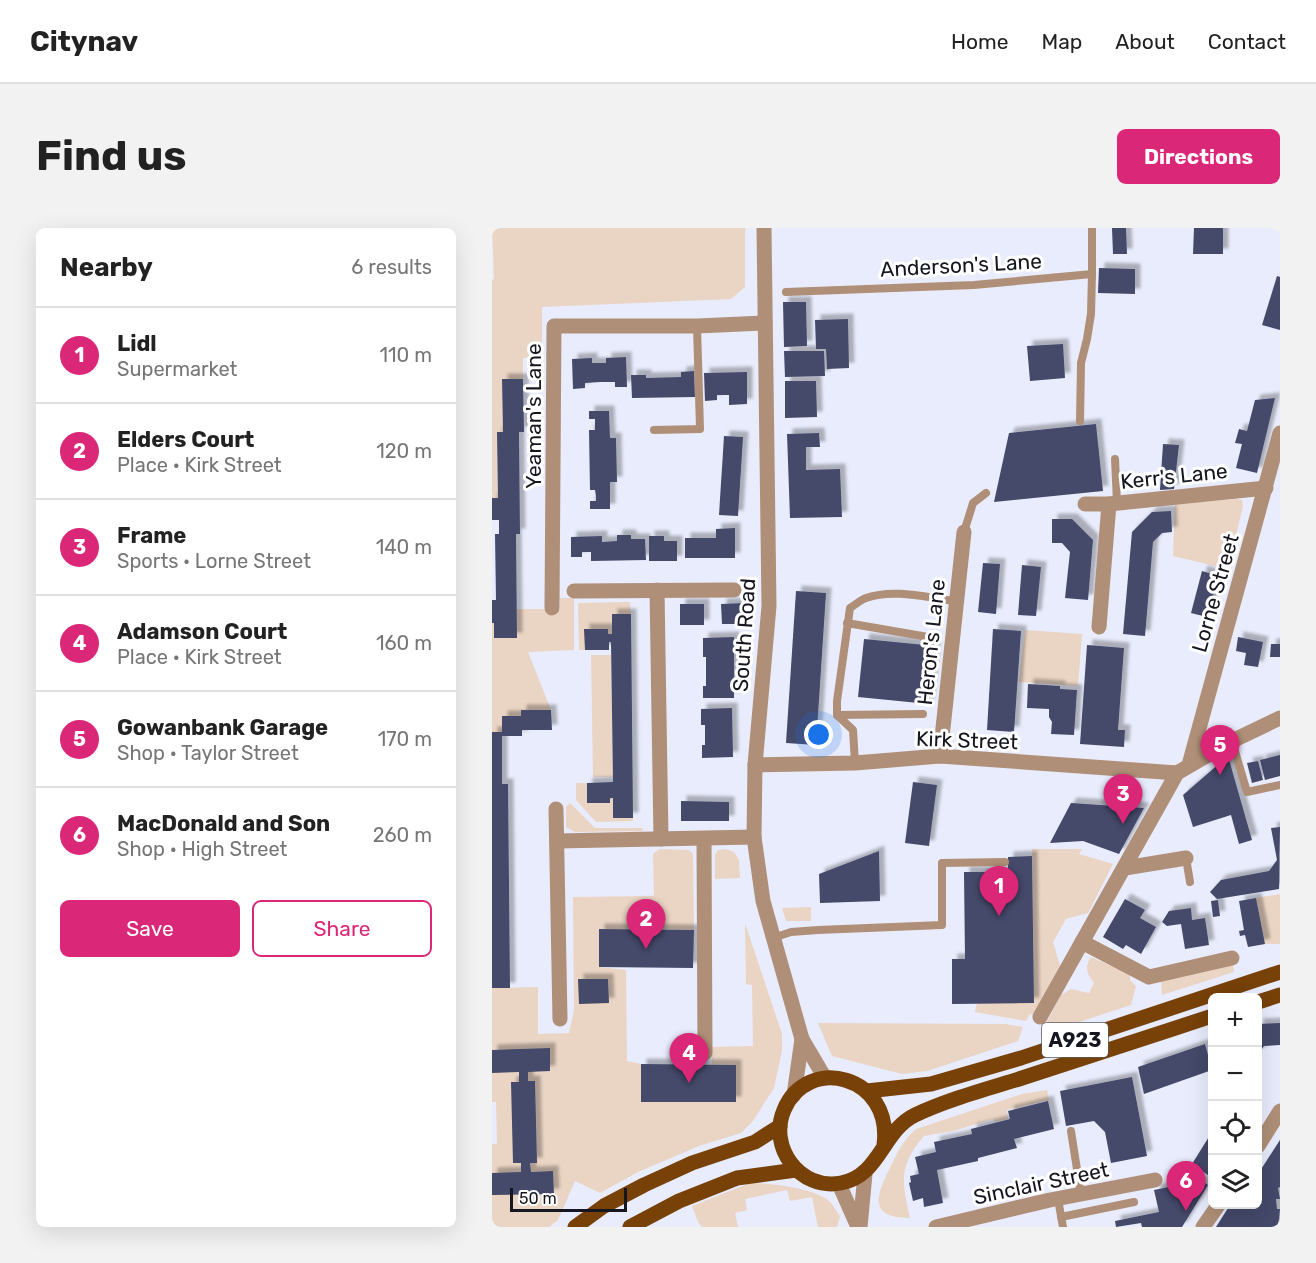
<!DOCTYPE html>
<meta charset="utf-8">
<style>
body{margin:0;font-family:Rubik,sans-serif;background:#f2f2f2;color:#222}
.controls{position:absolute;right:18px;bottom:18px;display:grid;overflow:hidden;border-radius:9px;box-shadow:0 6px 24px #0002}
.controls button{width:54px;height:54px;display:grid;place-items:center;padding:0;border:0;border-bottom:2px solid #e0e0e0;background:#fff;color:#222;font:30px sans-serif}
.scale{position:absolute;left:18px;bottom:15px;width:117px;box-sizing:border-box;padding-left:6px;border:3px solid #15161f;border-top:0;font-size:16px;line-height:21px;white-space:nowrap;color:#15161f;-webkit-text-stroke:4px #fff;paint-order:stroke}
.you{position:absolute;left:327px;top:507px;width:21px;height:21px;margin:-15px;border:4px solid #fff;border-radius:50%;background:#1a73e8;box-shadow:0 0 0 9px #1a73e833}
.badge{display:grid;place-items:center;width:39px;height:39px;border-radius:50%;background:#db2777;color:#fff;font-size:20px;font-weight:700}
.pin{position:absolute;translate:-50% -50px;filter:drop-shadow(0 2px 3px #0008)}
.pin::after{content:'';position:absolute;top:32px;width:21px;height:18px;background:inherit;clip-path:polygon(0 0,100% 0,50% 100%)}
.list{margin:0;padding:0;list-style:none}
h2{display:flex;justify-content:space-between;align-items:center;height:78px;margin:0;padding:0 24px;font-size:26px}
h2 small{font-size:20px;font-weight:400;color:#767676}
.list li{display:grid;grid-template-columns:39px 1fr auto;gap:18px;align-items:center;box-sizing:border-box;height:96px;padding:0 24px;border-top:2px solid #e0e0e0}
.list b{display:block;font-size:22px;white-space:nowrap}
.list p{margin:0;font-size:20px;white-space:nowrap;color:#767676}
.list em{font-size:20px;font-style:normal;color:#767676}
.actions{display:flex;gap:12px;padding:18px 24px}
.actions a{flex:1;padding:14px 0;border:2px solid #db2777;border-radius:9px;text-align:center;font-size:21px;color:#db2777}
.actions .main{background:#db2777;color:#fff}
.icon{flex:none;width:33px;height:33px;fill:none;stroke:currentColor;stroke-width:2;stroke-linecap:round;stroke-linejoin:round}
.map{position:relative;flex:none;width:788px;height:999px;overflow:hidden;border-radius:9px}
header{display:flex;align-items:center;gap:36px;box-sizing:border-box;height:84px;padding:0 30px;background:#fff;border-bottom:2px solid #e0e0e0}
header strong{font-size:28px}
nav{display:flex;gap:33px;margin-inline-start:auto;font-size:21px}
.intro{display:flex;align-items:center;justify-content:space-between;box-sizing:border-box;height:144px;padding:0 36px}
h1{margin:0;font-size:42px}
.button{padding:15px 27px;border-radius:9px;background:#db2777;color:#fff;font-size:21px;font-weight:700}
main{display:flex;gap:36px;padding:0 36px}
aside{flex:1;background:#fff;border-radius:9px;box-shadow:0 6px 24px #0002}
.map>svg:first-child{display:block}
.green{fill:#ead4c3}
.building{fill:#44496a;filter:url(#shadow)}
.lines{fill:none;stroke-linecap:round;stroke-linejoin:round}
.service{stroke:#af8f77;stroke-width:8}
.minor{stroke:#af8f77;stroke-width:15}
.tertiary{stroke:#af8f77;stroke-width:15}
.primary{stroke:#774108;stroke-width:15}
.labels{text-anchor:middle;dominant-baseline:central;stroke-width:6;stroke-linejoin:round;paint-order:stroke}
.shield{fill:#fff;stroke:#5b5c62;stroke-width:1.5}
.shield-label{font-size:20px;font-weight:bold;fill:#15161f}
.street-label{font-size:21px;fill:#15161f;stroke:#fff}
</style>
<header>
<strong>Citynav</strong>
<nav><a>Home</a><a>Map</a><a>About</a><a>Contact</a></nav>
</header>
<div class="intro"><h1>Find us</h1><a class="button">Directions</a></div>
<main>
<aside>
<h2>Nearby<small>6 results</small></h2>
<ul class="list">
<li><span class="badge">1</span><div><b>Lidl</b><p>Supermarket</p></div><em>110 m</em></li>
<li><span class="badge">2</span><div><b>Elders Court</b><p>Place · Kirk Street</p></div><em>120 m</em></li>
<li><span class="badge">3</span><div><b>Frame</b><p>Sports · Lorne Street</p></div><em>140 m</em></li>
<li><span class="badge">4</span><div><b>Adamson Court</b><p>Place · Kirk Street</p></div><em>160 m</em></li>
<li><span class="badge">5</span><div><b>Gowanbank Garage</b><p>Shop · Taylor Street</p></div><em>170 m</em></li>
<li><span class="badge">6</span><div><b>MacDonald and Son</b><p>Shop · High Street</p></div><em>260 m</em></li>
</ul>
<div class="actions"><a class="main">Save</a><a>Share</a></div>
</aside>
<div class="map">
<svg width="788" height="999" viewBox="0 0 788 999">
<defs>
<filter id="shadow"><feDropShadow dx="5.5" dy="-5.5" stdDeviation="1.5" flood-color="#0004"/></filter>
</defs>
<rect width="100%" height="100%" fill="#e9ecfc"/>
<g class="green">
<path d="M0,0H253V59L239,71L50,79V128L31,130V151L10,152L11,204H5L6,270H0V52L2,51Z"/>
<path d="M745,271L750,272L751,278L739,328H735L732,340L681,328L683,276Z"/>
<path d="M68,370H82V422L36,424L59,482H29V488H10V504H0V395H2V410H25V381H68Z"/>
<path d="M138,374L139,386L120,406H116V401H93V422H87L86,375Z"/>
<path d="M533,402L590,406L586,458L527,454Z"/>
<path d="M99,427H119L121,549H101Z"/>
<path d="M84,555H95V575H118V570H121V590H141V593L104,594L84,572Z"/>
<path d="M78,575L103,600H150L151,603L83,604L74,599V579Z"/>
<path d="M168,621L197,622L201,626L202,702L107,701V739L134,742L135,833L149,836V874H244V837H220V819L261,818L260,757L254,756L253,695L290,806V823L282,860L261,893L249,905L207,918L146,944L108,965L83,953L66,992L57,999H0V916H5L4,874H0V760L46,759V806L77,805L82,782L81,669L162,668L161,626Z"/>
<path d="M234,621L242,624L247,632L248,650L223,651V627L226,622Z"/>
<path d="M540,621H590L587,626L621,636L596,685L574,691L561,714L568,738L542,787L538,786L534,793L483,784L485,775L542,774Z"/>
<path d="M788,666V716H773L764,670Z"/>
<path d="M319,679V693H294L290,680Z"/>
<path d="M599,729L638,746V752L644,758L639,777L548,807L569,767L579,761L597,765L602,755C595,745 592,740 599,729Z"/>
<path d="M741,737L742,744L670,767L669,753Z"/>
<path d="M326,795L513,796L531,799L526,813L435,843L410,846L340,828Z"/>
<path d="M555,862L557,872L515,882L516,891L503,894L501,891L461,903L432,908C406,938 410,954 418,990C376,990 384,968 398,940C405,925 411,912 424,901L530,866Z"/>
<path d="M258,955C279,955 320,960 336,972C341,976 344,983 348,988L345,999H326L320,969L298,973L295,962L253,971L255,982L243,985L246,999H210L206,994L200,978Z"/>
</g>
<g class="building">
<path d="M620,0H634L635,26H621Z"/>
<path d="M702,0H731V26H701Z"/>
<path d="M607,40L643,41V66L606,65Z"/>
<path d="M785,48L788,49V102L770,97Z"/>
<path d="M291,74H314L315,118L292,119Z"/>
<path d="M356,91L357,140L335,141L334,121H324L323,92Z"/>
<path d="M571,116L573,150L538,153L535,118Z"/>
<path d="M292,123H332L333,148L293,149Z"/>
<path d="M134,129L135,159H123V154H108L93,155V160L81,161L80,131L100,130V135H114V130Z"/>
<path d="M202,143L203,169L140,170L139,147H154V150L189,149V144Z"/>
<path d="M255,144V176L237,177V167H225V172L213,173L212,145Z"/>
<path d="M10,151H31L32,204H27L28,306H24L25,410H2V395H0V372H4L3,306H7V292H0V270H6L5,204H11Z"/>
<path d="M293,153H324L325,189L293,190Z"/>
<path d="M783,170L765,245L744,240L750,216L743,215L747,201L755,203L763,172Z"/>
<path d="M97,183H117L118,210H124L125,254H118V281H98V273H104V268L103,262H98L97,202H103V191H97Z"/>
<path d="M604,196L611,263L502,274L517,205Z"/>
<path d="M327,205L328,219H314V242L348,241L350,289L298,290L295,206Z"/>
<path d="M232,208L251,209L246,288L227,287Z"/>
<path d="M671,216L687,217L682,261L668,262Z"/>
<path d="M679,283L680,304L670,305L661,314L653,408L631,406L640,304L660,284Z"/>
<path d="M560,291H580L601,312L596,372L573,370L578,324L570,315H560Z"/>
<path d="M243,300V330H193V310H224V301Z"/>
<path d="M125,307H139V311H153L154,332L99,333V324H90V329H79V309L110,308V314L125,313Z"/>
<path d="M157,308H172V313H185V333H157Z"/>
<path d="M491,335L508,336L504,386L486,384Z"/>
<path d="M530,337L549,339L544,388L526,387Z"/>
<path d="M710,343L727,348L715,389L699,385Z"/>
<path d="M304,363L334,365L324,517L294,515Z"/>
<path d="M253,375L254,396H230L229,376Z"/>
<rect x="188" y="376" width="24" height="21"/>
<path d="M120,386H139L141,590H121V570H118V575H95V555L121,554L119,414H117V422H93L92,401H116V406H120Z"/>
<path d="M501,401L529,403L522,504L495,502Z"/>
<path d="M242,409V470H211V458H214V429H211V410Z"/>
<path d="M746,409L771,414L766,439L752,437L754,425L744,423Z"/>
<path d="M372,411L443,418L437,476L366,469Z"/>
<path d="M779,416H788V429H778Z"/>
<path d="M595,417L632,420L626,502H633L632,519L588,516Z"/>
<path d="M536,456L568,458V461L585,462L582,507L559,506L560,494L557,489V481L535,480Z"/>
<path d="M240,480L241,529L210,530V517H213V497H209V481Z"/>
<path d="M29,482H59L60,502H30V508H10V556H16L18,760H0V504H10V488H29Z"/>
<path d="M788,527V548L773,552L768,532Z"/>
<path d="M736,528L760,612L747,616L739,587L701,599L691,567Z"/>
<path d="M766,533L771,552L760,555L755,535Z"/>
<path d="M421,554L445,557L437,618L413,615Z"/>
<path d="M189,573L237,574V593H189Z"/>
<path d="M579,575L652,580L627,626L591,613L558,615Z"/>
<path d="M788,599L787,661L725,671L718,664L729,652L777,643L785,632L779,600Z"/>
<path d="M387,623L388,673L328,675L327,646Z"/>
<path d="M540,628L542,775L460,776V731H473L472,644H516V629Z"/>
<path d="M764,670L773,716L756,719L753,707L748,708L747,703L752,702L747,673Z"/>
<path d="M633,671L653,682L648,690L664,699L649,726L634,717L631,721L611,709Z"/>
<path d="M726,672L728,688L721,689L719,673Z"/>
<path d="M699,680L700,692L713,690L717,717L693,721L689,696L675,698L670,694L677,683Z"/>
<path d="M107,701L202,702L201,740L107,739Z"/>
<path d="M86,751H116L117,775L87,776Z"/>
<path d="M788,795V817L772,818L766,827V796Z"/>
<path d="M713,816L720,842L652,866L646,839Z"/>
<path d="M58,820V843L36,844V853H43L45,935H38L39,944L61,943L62,966L0,967V945L29,944V935H21L19,854H27V844L0,845V822Z"/>
<path d="M149,836L244,837V874H149Z"/>
<path d="M640,849L655,928L619,935L613,904L602,893L574,898L568,863Z"/>
<path d="M556,873L562,901L522,911L525,920L486,930V933L445,942L451,975L432,979L431,970L421,973L417,955L419,954L418,948L427,946L423,929L444,924L442,914L480,906L479,901L518,891L516,883Z"/>
<path d="M720,904V950L700,936Z"/>
<path d="M788,912V959L786,960L788,971H784L785,981H788L786,999H724L738,977L743,980L745,976H766V946Z"/>
<path d="M704,949L716,957L690,999H650L649,995L624,999L623,993L667,984L662,962L701,954Z"/>
</g>
<g class="lines">
<g class="service">
<path d="M294,64L482,57L600,46V0"/>
<path d="M588,193L589,135L595,111L599,86L600,46"/>
<path d="M162,202L208,201L205,98"/>
<path d="M623,231L625,275"/>
<path d="M472,304L481,275L494,265"/>
<path d="M355,395L436,409"/>
<path d="M345,487L431,486"/>
<path d="M740,513L755,564L788,557"/>
<path d="M363,535L361,502L345,487V473L358,380C363,377 368,372 374,370C402,360 436,370 464,373"/>
<path d="M694,630L698,654"/>
<path d="M281,710L299,704L326,702L450,697V635L513,634"/>
<path d="M579,903L589,967"/>
<path d="M566,971L571,999"/>
<path d="M569,989L642,974"/>
</g>
<g class="minor">
<path d="M593,276H617L774,260"/>
<path d="M165,362L169,611"/>
<path d="M82,363L242,362"/>
<path d="M60,380L62,98H205L273,95"/>
<path d="M607,399L617,276"/>
<path d="M448,528L472,304"/>
<path d="M263,537L363,535L448,528L685,545"/>
<path d="M697,537L788,205"/>
<path d="M64,581L68,791"/>
<path d="M212,611L213,825"/>
<path d="M65,613L262,609"/>
<path d="M633,640L694,630"/>
<path d="M590,714L657,749L740,730"/>
<path d="M548,789L685,545L740,513L788,490"/>
<path d="M766,918L788,883"/>
<path d="M347,956L366,999"/>
<path d="M368,999L373,946"/>
<path d="M444,999L558,972L663,952"/>
<path d="M711,999L727,976"/>
</g>
<g class="tertiary">
<path d="M272,0L277,378L263,537L262,609L271,673L310,811L333,850"/>
<path d="M302,867L310,811"/>
</g>
<g class="primary">
<path d="M766,774L788,767"/>
<path d="M375,863L439,856L529,830L788,744"/>
<path d="M392,917C401,847 315,826 292,882C276,919 308,963 349,955C388,948 390,903 423,887C457,871 495,861 530,850C594,829 657,809 720,788"/>
<path d="M83,999L112,978L152,957L200,935L263,914L288,898"/>
<path d="M138,999L187,973L245,950L304,942"/>
</g>
</g>
<g class="labels">
<rect class="shield" x="550" y="795" width="66" height="34" rx="4.5"/>
<g class="shield-label">
<text x="583" y="812">A923</text>
</g>
<g class="street-label">
<text transform="translate(469 37) rotate(-3)">Anderson's Lane</text>
<text transform="translate(41 188) rotate(-90)">Yeaman's Lane</text>
<text transform="translate(682 248) rotate(-6)">Kerr's Lane</text>
<text transform="translate(723 365) rotate(-74)">Lorne Street</text>
<text transform="translate(252 407) rotate(-86)">South Road</text>
<text transform="translate(439 414) rotate(-84)">Heron's Lane</text>
<text transform="translate(475 512) rotate(2)">Kirk Street</text>
<text transform="translate(549 955) rotate(-12)">Sinclair Street</text>
</g>
</g>
</svg>
<div class="controls">
<button>+</button>
<button>−</button>
<button><svg class="icon" aria-label="locate" viewBox="0 0 24 24"><circle cx="12" cy="12" r="6"/><path d="M12 2v4M12 18v4M2 12h4M18 12h4"/></svg></button>
<button><svg class="icon" aria-label="layers" viewBox="0 0 24 24"><path d="M12 4l9 5-9 5-9-5zM3 14l9 5 9-5"/></svg></button>
</div>
<div class="scale">50 m</div>
<div class="you"></div>
<div class="pin badge" style="left:507px;top:688px">1</div>
<div class="pin badge" style="left:154px;top:721px">2</div>
<div class="pin badge" style="left:631px;top:596px">3</div>
<div class="pin badge" style="left:197px;top:855px">4</div>
<div class="pin badge" style="left:728px;top:547px">5</div>
<div class="pin badge" style="left:694px;top:983px">6</div>
</div>
</main>
